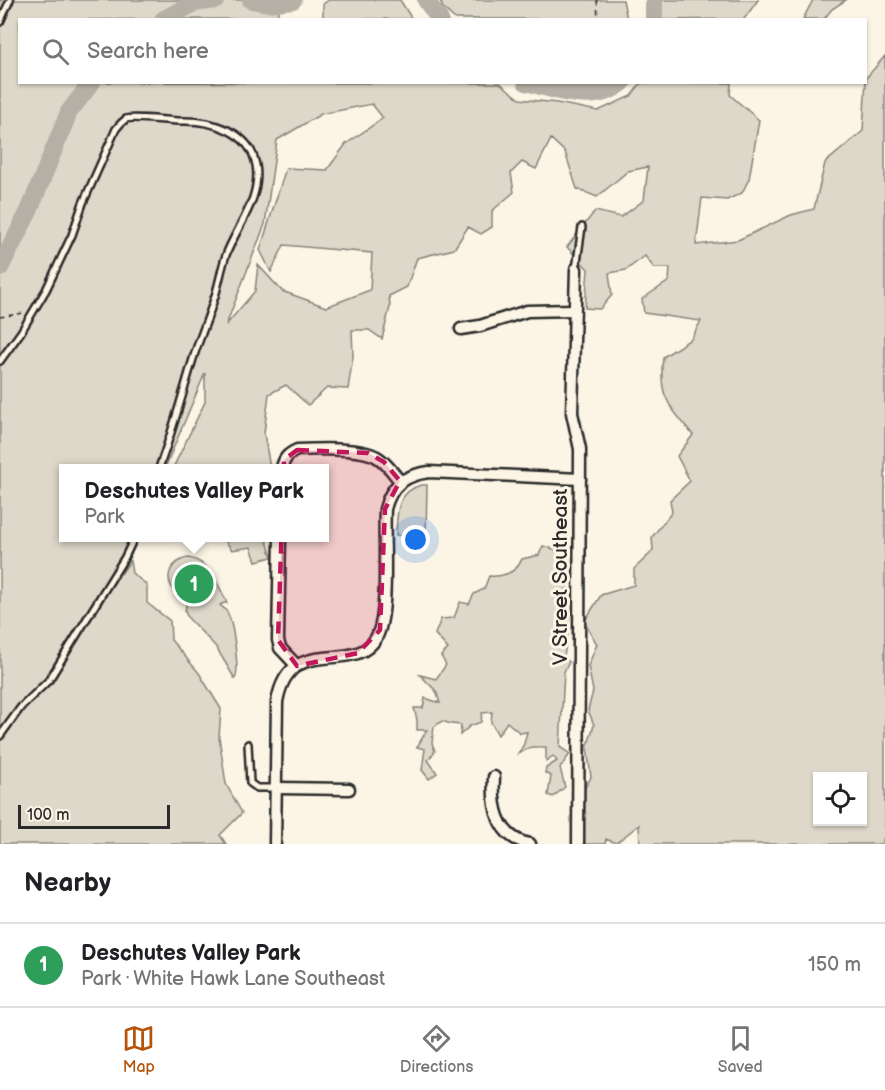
<!DOCTYPE html>
<meta charset="utf-8">
<style>
body{margin:0;font-family:"Balsamiq Sans",sans-serif;background:#f2f2f2;color:#202124}
.controls{position:absolute;right:18px;bottom:18px;display:grid;overflow:hidden;border-radius:0px;box-shadow:0 2px 4px #0004}
.controls button{width:54px;height:54px;display:grid;place-items:center;padding:0;border:0;border-bottom:2px solid #e0e0e0;background:#fff;color:#202124;font:30px sans-serif}
.scale{position:absolute;left:18px;bottom:15px;width:152px;box-sizing:border-box;padding-left:6px;border:3px solid #2b2b2b;border-top:0;font-size:16px;line-height:21px;white-space:nowrap;color:#2b2b2b;-webkit-text-stroke:4px #fcf5e5;paint-order:stroke}
.you{position:absolute;left:416px;top:540px;width:21px;height:21px;margin:-15px;border:4px solid #fff;border-radius:50%;background:#1a73e8;box-shadow:0 0 0 9px #1a73e833}
.badge{display:grid;place-items:center;width:39px;height:39px;border-radius:50%;background:#b45309;color:#fff;font-size:20px;font-weight:700}
.pin{position:absolute;translate:-50% -50%;border:3px solid #fff;box-shadow:0 2px 6px #0006}
.popup{position:absolute;left:59px;top:464px;width:270px;height:78px;box-sizing:border-box;display:grid;place-content:center;border-radius:0px;background:#fff;filter:drop-shadow(0 2px 4px #0005);font-size:20px;white-space:nowrap;color:#757577}
.popup b{font-size:22px;color:#202124}
.popup::after{content:'';position:absolute;left:50%;top:100%;margin-left:-12px;border:12px solid transparent;border-top-color:#fff}
.list{margin:0;padding:0;list-style:none}
h2{display:flex;justify-content:space-between;align-items:center;height:78px;margin:0;padding:0 24px;font-size:26px}
h2 small{font-size:20px;font-weight:400;color:#757577}
.list li{display:grid;grid-template-columns:39px 1fr auto;gap:18px;align-items:center;box-sizing:border-box;height:84px;padding:0 24px;border-top:2px solid #e0e0e0}
.list b{display:block;font-size:22px;white-space:nowrap}
.list p{margin:0;font-size:20px;white-space:nowrap;color:#757577}
.list em{font-size:20px;font-style:normal;color:#757577}
.icon{flex:none;width:33px;height:33px;fill:none;stroke:currentColor;stroke-width:2;stroke-linecap:round;stroke-linejoin:round}
.map{position:relative;flex:none;width:885px;height:844px;overflow:hidden}
.search{position:absolute;background:#fff;box-shadow:0 2px 4px #0004;left:18px;right:18px;top:18px;height:66px;display:flex;align-items:center;gap:15px;box-sizing:border-box;padding:0 21px;border-radius:0px;color:#757577;font-size:22px}
.sheet{height:162px;background:#fff}
nav{display:flex;justify-content:space-around;align-items:center;box-sizing:border-box;height:84px;border-top:2px solid #e0e0e0;background:#fff;font-size:16px;color:#757577}
nav a{display:grid;justify-items:center;gap:3px}
nav .on{color:#b45309}
.map>svg:first-child{display:block}
.green{fill:#ded8ca;stroke:#84827a;stroke-width:1.5;fill-rule:evenodd}
.lines{fill:none;stroke-linecap:round;stroke-linejoin:round}
.river{stroke:#b4b0a5;stroke-width:18}
.service-casing{stroke:#2b2b2b;stroke-width:10}
.minor-casing{stroke:#2b2b2b;stroke-width:15}
.path{stroke:#2b2b2b;stroke-width:1.5;stroke-dasharray:4.5 4.5;stroke-linecap:butt}
.service{stroke:#fcf5e5;stroke-width:5}
.minor{stroke:#fcf5e5;stroke-width:10}
.marked{fill:#c2185b;fill-opacity:0.2;stroke:#c2185b;stroke-width:4.5;stroke-dasharray:12 8;stroke-linejoin:round}
.labels{text-anchor:middle;dominant-baseline:central;stroke-width:6;stroke-linejoin:round;paint-order:stroke}
.street-label{font-size:21px;fill:#2b2b2b;stroke:#fcf5e5}
</style>
<div class="map">
<svg width="885" height="844" viewBox="0 0 885 844">
<rect width="100%" height="100%" fill="#fcf5e5"/>
<filter id="ink" filterUnits="userSpaceOnUse"><feTurbulence type="fractalNoise" baseFrequency=".0167" numOctaves="2"/><feDisplacementMap in="SourceGraphic" scale="12" xChannelSelector="R" yChannelSelector="G"/><feConvolveMatrix kernelMatrix="1 2 1 2 8 2 1 2 1" color-interpolation-filters="sRGB"/></filter>
<g filter="url(#ink)">
<g class="green">
<path d="M0,0H278V19L20,20V82L500,83L520,99L557,103L598,111L631,96L641,83H731L730,95L759,120L749,179L742,193L727,200L702,198L696,245L738,240L791,215L814,209L825,163L863,131L866,78L885,56V834L882,844H640L639,825L616,843L606,839L605,844H580L582,793L591,777L587,748L594,725L588,710L593,691L588,666L597,644L584,622L601,595L634,585V569L653,551L652,537L672,512L670,500L690,481L677,456L693,435C669,405 658,398 663,357L691,339L701,321L644,313L642,299L669,281L670,268H654L645,256L626,270L609,273L612,295L600,309L585,308L588,269L567,247L595,211L621,217L644,200L648,167L628,171L597,197L577,189L565,152L551,139L536,169L522,162L511,173L514,192L492,211V227L481,234L468,227L454,249L417,258L407,287L389,296L390,307L382,339L369,330H352L353,356L348,389L327,388L308,405L286,385L269,394L264,433L270,468H173L205,402V373L165,468H64V538H136L121,574L130,561L132,573L147,585V603L170,621L171,640L199,673L221,709L219,737L226,784L242,813L220,835L226,844H0ZM372,104L383,118L346,144L327,170L286,168L260,250L271,272L284,245L372,253L370,290L326,307L282,291L258,265L255,291L226,325L265,224L277,140L321,114ZM818,776H862V822H818Z"/>
<path d="M329,0H400L412,19H323V4Z"/>
<path d="M440,0H623L627,19H455L443,8Z"/>
<path d="M658,0H758L744,19L659,20Z"/>
<path d="M813,0H846L832,9L824,19H803Z"/>
<path d="M421,485H427L426,536L396,535C397,514 396,492 421,485Z"/>
<path d="M223,538H266L272,557L256,561L251,547L232,550Z"/>
<path d="M543,546L568,553L565,566L569,581L563,600L570,616L564,630L568,633L564,656L569,662L564,672L560,747L570,754L560,768L565,787L553,797L548,795L551,776L545,773L546,768L557,761L553,756L546,761V747H531L518,754L524,744L527,732L520,733L507,722L498,735L491,722L492,712L482,713L481,722L470,726L460,735L461,725L451,724L442,721L434,727L432,743L435,751L428,760L437,773L429,779L422,770L425,749L417,747L427,730H417V720L414,708H423L425,698L440,703L436,691L420,675L436,679L446,665L441,656L448,649L435,634L441,619L454,618L460,602L469,604L474,594L484,589L489,576C504,577 516,573 522,559L539,555Z"/>
<path d="M188,558C209,560 219,586 227,603H224L220,605C223,608 226,609 227,612C233,622 240,670 235,679L216,647L189,619L185,612L186,605L189,598C163,593 162,563 188,558Z"/>
</g>
<g class="lines">
<g class="river">
<path d="M251,0L268,3L293,0"/>
<path d="M426,0L440,20"/>
<path d="M163,20L194,3L216,0"/>
<path d="M654,20V0"/>
<path d="M526,82C558,90 594,106 623,82"/>
<path d="M0,268L29,211L69,112L92,82"/>
</g>
<defs>
<g id="service">
<path d="M0,22L10,0"/>
<path d="M576,269L582,227"/>
<path d="M0,361L21,332L46,290L72,235L83,203L116,129C119,125 123,121 126,119C133,116 169,121 181,121C211,120 250,131 256,165C262,198 237,226 226,255C221,269 219,285 214,299C208,319 199,339 193,359C182,396 172,433 159,468"/>
<path d="M0,736L21,707L49,680L125,557L134,538"/>
<path d="M248,744L250,783L257,788H275"/>
</g>
<g id="minor">
<path d="M576,269L572,413L580,449L578,844"/>
<path d="M461,329L480,326L527,311L574,310"/>
<path d="M282,468C284,458 288,454 297,450C318,449 360,447 377,457C387,463 393,473 400,481"/>
<path d="M280,538L278,640L280,648L297,666"/>
<path d="M494,777C492,806 497,838 530,844"/>
<path d="M277,788L349,789"/>
<path d="M275,844L277,702C289,631 354,677 376,638C390,614 383,540 385,509C391,485 405,475 429,472L580,479"/>
</g>
</defs>
<use href="#service" class="service-casing"/>
<use href="#minor" class="minor-casing"/>
<g class="path">
<path d="M597,0L598,20"/>
<path d="M0,317L23,313"/>
</g>
<use href="#service" class="service"/>
<use href="#minor" class="minor"/>
</g>
</g>
<path class="marked" d="M297,450L368,453L384,462L400,481L385,509L380,630L358,653L297,666L278,640L284,460Z"/>
<g class="labels">
<g class="street-label">
<text transform="translate(560 577) rotate(-90)">V Street Southeast</text>
</g>
</g>
</svg>
<div class="controls">
<button><svg class="icon" aria-label="locate" viewBox="0 0 24 24"><circle cx="12" cy="12" r="6"/><path d="M12 2v4M12 18v4M2 12h4M18 12h4"/></svg></button>
</div>
<div class="scale">100 m</div>
<div class="you"></div>
<div class="pin badge" style="left:194px;top:584px;background:#2e9e5b">1</div>
<div class="popup"><b>Deschutes Valley Park</b>Park</div>
<div class="search"><svg class="icon" aria-label="search" viewBox="0 0 24 24"><circle cx="10" cy="10" r="6"/><path d="M15 15l6 6"/></svg>Search here</div>
</div>
<section class="sheet">
<h2>Nearby<small></small></h2>
<ul class="list">
<li><span class="badge" style="background:#2e9e5b">1</span><div><b>Deschutes Valley Park</b><p>Park · White Hawk Lane Southeast</p></div><em>150 m</em></li>
</ul>
</section>
<nav>
<a class="on"><svg class="icon" aria-label="map" viewBox="0 0 24 24"><path d="M3 6l6-2 6 2 6-2v14l-6 2-6-2-6 2zM9 4v14M15 6v14"/></svg>Map</a>
<a><svg class="icon" aria-label="directions" viewBox="0 0 24 24"><path d="M12 3l9 9-9 9-9-9zM9 14v-3h6M13 9l2 2-2 2"/></svg>Directions</a>
<a><svg class="icon" aria-label="saved" viewBox="0 0 24 24"><path d="M7 4h10v16l-5-4-5 4z"/></svg>Saved</a>
</nav>
